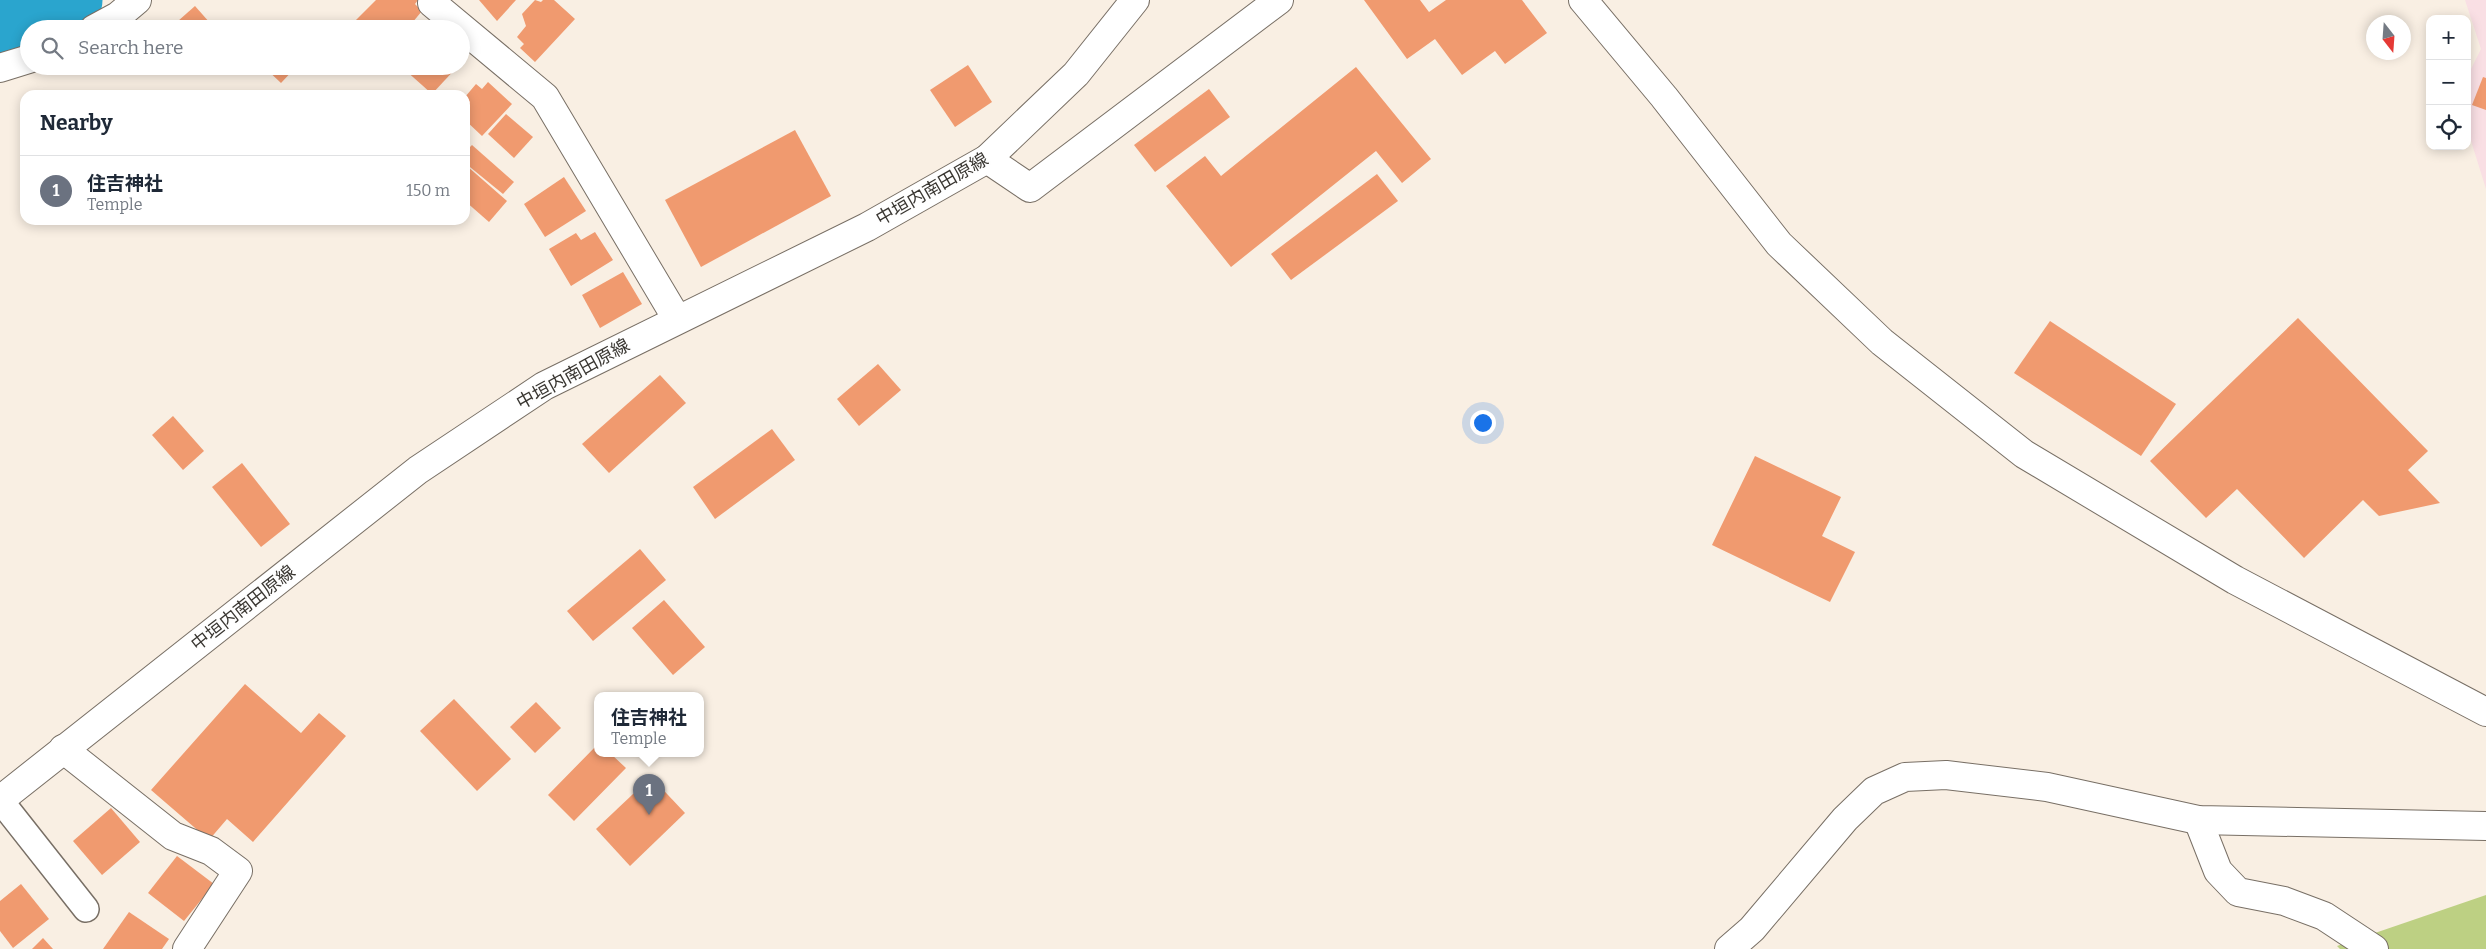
<!DOCTYPE html>
<meta charset="utf-8">
<style>
body{margin:0;font-family:Bitter,"Noto Sans JP",serif;background:#f6f6f7;color:#1f2937}
.controls{position:absolute;right:15px;top:15px;display:grid;overflow:hidden;border-radius:10px;box-shadow:0 2px 12px #0003}
.controls button{width:45px;height:45px;display:grid;place-items:center;padding:0;border:0;border-bottom:1px solid #e0e1e3;background:#fff;color:#1f2937;font:25px sans-serif}
.compass{position:absolute;left:2366px;top:15px;width:45px;height:45px;border-radius:50%;background:#fff;box-shadow:0 2px 12px #0003;rotate:163deg}
.you{position:absolute;left:1482px;top:422px;width:18px;height:18px;margin:-12px;border:4px solid #fff;border-radius:50%;background:#1a73e8;box-shadow:0 0 0 8px #1a73e833}
.badge{display:grid;place-items:center;width:32px;height:32px;border-radius:50%;background:#b45309;color:#fff;font-size:16px;font-weight:700}
.pin{position:absolute;translate:-50% -41px;filter:drop-shadow(0 1px 2px #0008)}
.pin::after{content:'';position:absolute;top:26px;width:18px;height:15px;background:inherit;clip-path:polygon(0 0,100% 0,50% 100%)}
.popup{position:absolute;left:594px;top:692px;width:110px;height:65px;box-sizing:border-box;display:grid;place-content:center;border-radius:10px;background:#fff;filter:drop-shadow(0 1px 4px #0005);font-size:16px;white-space:nowrap;color:#747a83}
.popup b{font-size:19px;color:#1f2937}
.popup::after{content:'';position:absolute;left:50%;top:100%;margin-left:-10px;border:10px solid transparent;border-top-color:#fff}
.list{margin:0;padding:0;list-style:none}
h2{display:flex;justify-content:space-between;align-items:center;height:65px;margin:0;padding:0 20px;font-size:21px}
h2 small{font-size:16px;font-weight:400;color:#747a83}
.list li{display:grid;grid-template-columns:32px 1fr auto;gap:15px;align-items:center;box-sizing:border-box;height:70px;padding:0 20px;border-top:1px solid #e0e1e3}
.list b{display:block;font-size:19px;white-space:nowrap}
.list p{margin:0;font-size:16px;white-space:nowrap;color:#747a83}
.list em{font-size:16px;font-style:normal;color:#747a83}
.icon{flex:none;width:28px;height:28px;fill:none;stroke:currentColor;stroke-width:2;stroke-linecap:round;stroke-linejoin:round}
.map{position:relative;flex:none;width:2486px;height:949px;overflow:hidden}
.search{position:absolute;background:#fff;box-shadow:0 2px 12px #0003;left:20px;top:20px;width:450px;height:55px;display:flex;align-items:center;gap:12px;box-sizing:border-box;padding:0 18px;border-radius:28px;color:#747a83;font-size:19px}
.panel{position:absolute;background:#fff;box-shadow:0 2px 12px #0003;left:20px;top:90px;width:450px;height:135px;border-radius:15px}
.map>svg:first-child{display:block}
.medical{fill:#f9dfe4}
.green{fill:#bdd083}
.lines{fill:none;stroke-linecap:round;stroke-linejoin:round}
.river{stroke:#2aa5ce;stroke-width:75}
.building{fill:#f09a6f}
.service-casing{stroke:#786f65;stroke-width:28}
.minor-casing{stroke:#786f65;stroke-width:30}
.secondary-casing{stroke:#786f65;stroke-width:30}
.service{stroke:#fff;stroke-width:25}
.minor{stroke:#fff;stroke-width:28}
.secondary{stroke:#fff;stroke-width:28}
.labels{text-anchor:middle;dominant-baseline:central;stroke-width:4;stroke-linejoin:round;paint-order:stroke}
.street-label{font-size:18px;fill:#393631;stroke:#fefefe}
</style>
<div class="map">
<svg width="2486" height="949" viewBox="0 0 2486 949">
<rect width="100%" height="100%" fill="#f9efe3"/>
<path class="medical" d="M2465,0H2486V189L2467,128V77L2481,49Z"/>
<path class="green" d="M2486,895V949H2340L2337,946Z"/>
<g class="lines">
<path class="river" d="M0,22L58,4L65,0"/>
</g>
<g class="building">
<path d="M376,0H418L415,4L422,11L407,29H347Z"/>
<path d="M479,0H516L497,21Z"/>
<path d="M535,0L541,2L543,0H554L575,19L535,62L520,48L524,44L517,37L526,26L522,14Z"/>
<path d="M1364,0H1420L1429,12L1446,0H1522L1547,33L1505,64L1495,51L1462,75L1435,39L1407,59Z"/>
<path d="M195,6L210,23L204,29H169Z"/>
<path d="M968,65L992,102L955,127L930,90Z"/>
<path d="M263,66H297L281,83Z"/>
<path d="M407,66H458L432,94L404,69Z"/>
<path d="M1356,67L1431,159L1402,183L1376,151L1231,267L1166,186L1205,156L1221,176Z"/>
<path d="M2483,77L2486,78V110L2472,105Z"/>
<path d="M488,82L512,104L482,136L465,120V108L470,102L465,97L476,84L482,89Z"/>
<path d="M1209,89L1230,117L1155,172L1134,145Z"/>
<path d="M506,114L533,137L514,158L488,134Z"/>
<path d="M795,130L831,196L701,267L665,200Z"/>
<path d="M472,145L514,182L503,194L465,163V152Z"/>
<path d="M467,166L507,201L489,222L465,201Z"/>
<path d="M1377,174L1398,201L1291,280L1271,254Z"/>
<path d="M564,177L586,211L545,237L524,204Z"/>
<path d="M595,232L613,260L571,286L549,249L576,233L581,240Z"/>
<path d="M623,272L642,304L600,328L582,295Z"/>
<path d="M2298,318L2428,451L2408,470L2440,503L2379,516L2363,500L2304,558L2237,489L2206,518L2150,461Z"/>
<path d="M2050,321L2176,404L2141,456L2014,373Z"/>
<path d="M878,364L901,390L859,426L837,399Z"/>
<path d="M660,375L686,403L609,473L582,444Z"/>
<path d="M173,416L204,451L183,470L152,435Z"/>
<path d="M772,429L795,460L715,519L693,487Z"/>
<path d="M1755,456L1841,497L1822,536L1855,552L1830,602L1712,545Z"/>
<path d="M242,463L290,524L261,547L212,487Z"/>
<path d="M640,549L666,580L593,641L567,611Z"/>
<path d="M664,600L705,647L673,675L632,628Z"/>
<path d="M245,684L301,733L319,713L346,736L253,842L227,819L209,840L151,790Z"/>
<path d="M454,699L511,759L477,791L420,731Z"/>
<path d="M536,702L561,728L535,753L510,727Z"/>
<path d="M598,744V754H611L626,768L574,821L548,795Z"/>
<path d="M651,777L685,813L630,866L596,829Z"/>
<path d="M111,808L140,842L102,875L73,841Z"/>
<path d="M177,856L214,884L184,921L148,893Z"/>
<path d="M21,884L49,919L13,948L0,931V901Z"/>
<path d="M129,912L169,939L162,949H103Z"/>
<path d="M43,938L53,949H32Z"/>
</g>
<g class="lines">
<defs>
<path id="service" d="M0,800L86,909"/>
<g id="minor">
<path d="M1583,0L1664,97L1779,244L1882,342L2024,454L2235,580L2486,712"/>
<path d="M432,3L545,97L677,319"/>
<path d="M94,29L118,16L137,0"/>
<path d="M0,68L29,59"/>
<path d="M987,159L1030,188L1279,0"/>
<path d="M63,749L173,836L211,851L238,871L187,949"/>
<path d="M2198,820L2218,871L2238,892L2284,901L2324,916L2374,949"/>
<path d="M1729,949L1752,929L1845,819L1874,791L1905,777L1946,775L2047,787L2198,820L2486,826"/>
</g>
<path id="secondary" d="M0,800L418,470L544,386L867,227L987,159L1076,74L1135,0"/>
</defs>
<use href="#service" class="service-casing"/>
<use href="#minor" class="minor-casing"/>
<use href="#secondary" class="secondary-casing"/>
<use href="#service" class="service"/>
<use href="#minor" class="minor"/>
<use href="#secondary" class="secondary"/>
</g>
<g class="labels">
<g class="street-label">
<text transform="translate(932 189) rotate(-30)">中垣内南田原線</text>
<text transform="translate(573 374) rotate(-29)">中垣内南田原線</text>
<text transform="translate(243 608) rotate(-38)">中垣内南田原線</text>
</g>
</g>
</svg>
<div class="controls">
<button>+</button>
<button>−</button>
<button><svg class="icon" aria-label="locate" viewBox="0 0 24 24"><circle cx="12" cy="12" r="6"/><path d="M12 2v4M12 18v4M2 12h4M18 12h4"/></svg></button>
</div>
<svg class="compass" viewBox="-18 -18 36 36"><path d="M0-13l5 13h-10z" fill="#e53935"/><path d="M0 13l5-13h-10z" fill="#747a83"/></svg>
<div class="you"></div>
<div class="pin badge" style="left:649px;top:815px;background:#6b7280">1</div>
<div class="popup"><b>住吉神社</b>Temple</div>
<div class="search"><svg class="icon" aria-label="search" viewBox="0 0 24 24"><circle cx="10" cy="10" r="6"/><path d="M15 15l6 6"/></svg>Search here</div>
<section class="panel">
<h2>Nearby<small></small></h2>
<ul class="list">
<li><span class="badge" style="background:#6b7280">1</span><div><b>住吉神社</b><p>Temple</p></div><em>150 m</em></li>
</ul>
</section>
</div>
